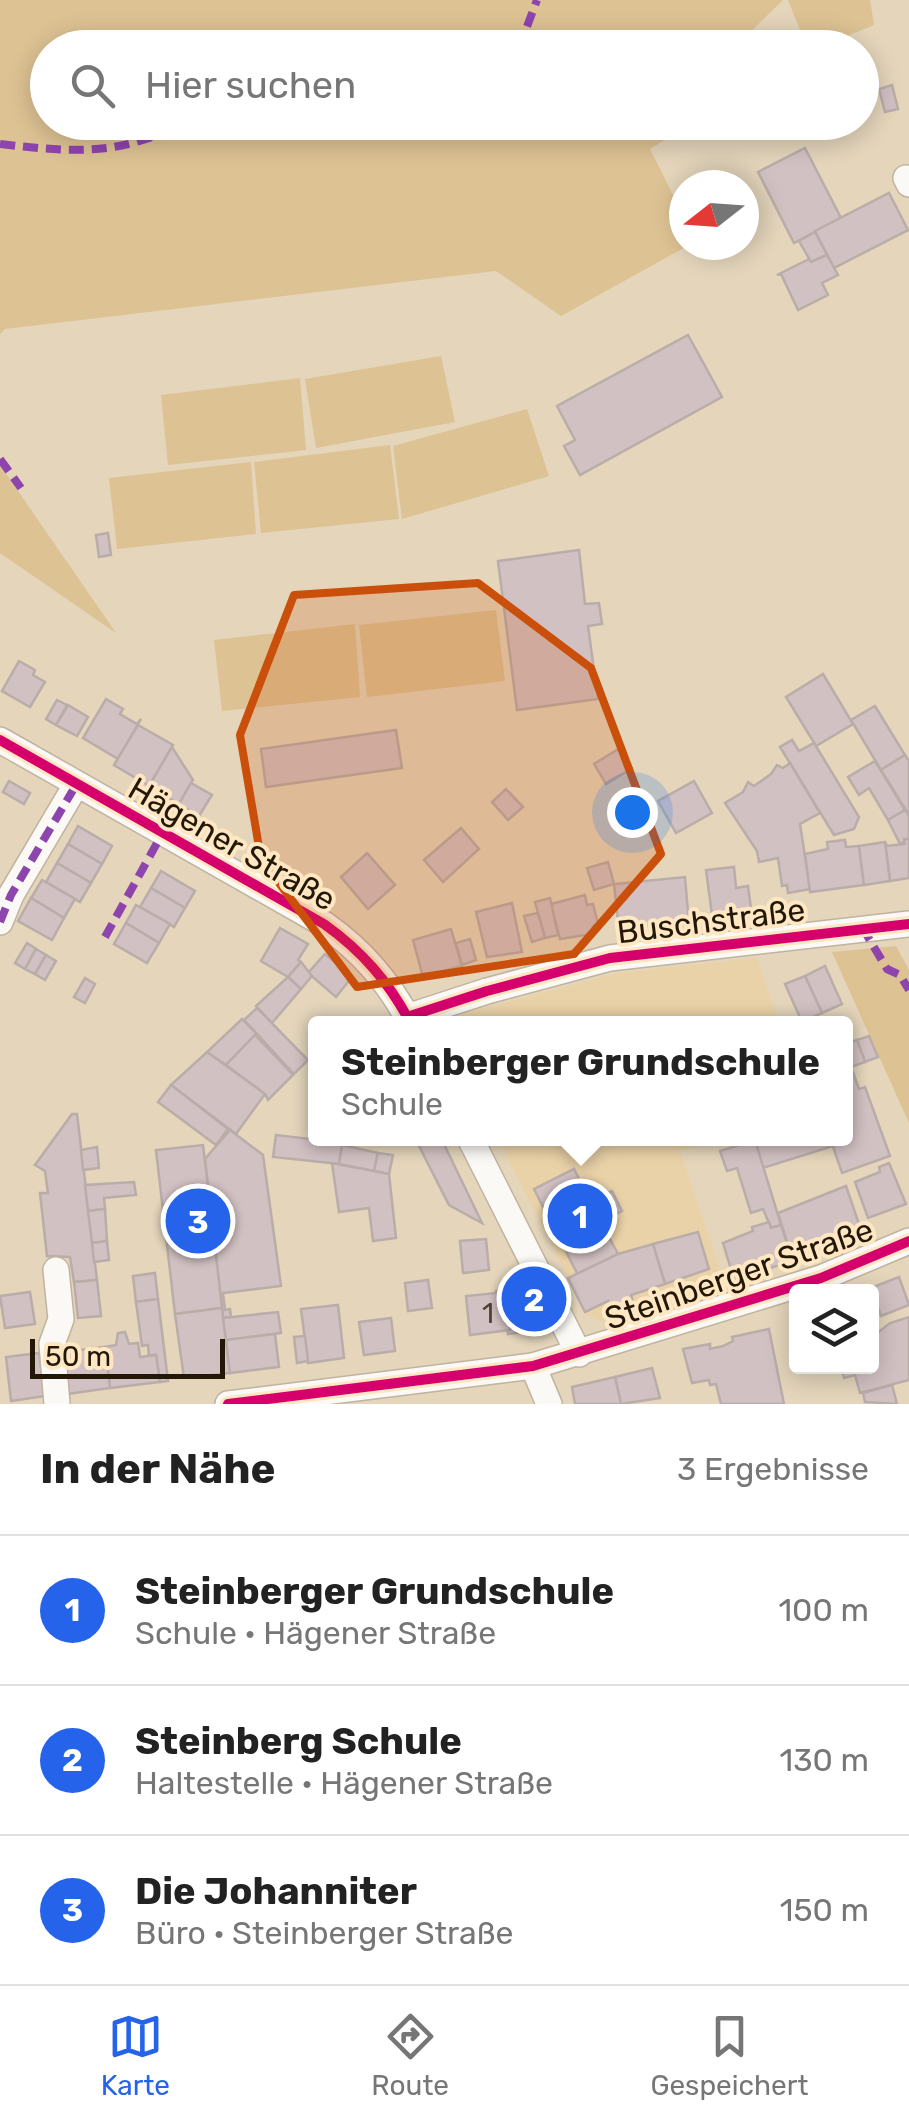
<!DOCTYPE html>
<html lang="de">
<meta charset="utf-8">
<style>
body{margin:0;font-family:Rubik,sans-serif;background:#f2f2f2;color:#222}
.controls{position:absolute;right:30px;bottom:30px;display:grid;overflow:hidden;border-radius:10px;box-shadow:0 5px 25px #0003}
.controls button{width:90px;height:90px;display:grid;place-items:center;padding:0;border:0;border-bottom:2px solid #e0e0e0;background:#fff;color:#222;font:50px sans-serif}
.compass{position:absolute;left:669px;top:170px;width:90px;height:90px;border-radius:50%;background:#fff;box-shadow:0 5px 25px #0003;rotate:253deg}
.scale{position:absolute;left:30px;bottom:25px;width:195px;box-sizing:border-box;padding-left:10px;border:5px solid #231807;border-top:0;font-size:28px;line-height:35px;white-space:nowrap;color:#231807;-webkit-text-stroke:8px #fee7c2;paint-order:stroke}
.you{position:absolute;left:632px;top:812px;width:35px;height:35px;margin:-25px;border:8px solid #fff;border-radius:50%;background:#1a73e8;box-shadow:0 0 0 15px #1a73e833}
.badge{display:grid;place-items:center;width:65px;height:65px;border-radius:50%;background:#2563eb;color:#fff;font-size:32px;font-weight:700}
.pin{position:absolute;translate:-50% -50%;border:5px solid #fff;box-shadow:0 2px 10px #0006}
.popup{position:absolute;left:308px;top:1016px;width:545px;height:130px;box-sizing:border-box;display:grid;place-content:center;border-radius:10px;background:#fff;filter:drop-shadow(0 2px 8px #0005);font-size:32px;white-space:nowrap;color:#767676}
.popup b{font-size:38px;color:#222}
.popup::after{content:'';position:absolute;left:50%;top:100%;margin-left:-20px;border:20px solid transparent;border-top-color:#fff}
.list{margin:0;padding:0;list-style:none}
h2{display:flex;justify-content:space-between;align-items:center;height:130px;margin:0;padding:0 40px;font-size:42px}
h2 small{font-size:32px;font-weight:400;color:#767676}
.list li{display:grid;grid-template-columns:65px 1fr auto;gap:30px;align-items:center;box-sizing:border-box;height:150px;padding:0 40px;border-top:2px solid #e0e0e0}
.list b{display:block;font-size:38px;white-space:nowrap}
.list p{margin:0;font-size:32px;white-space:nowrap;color:#767676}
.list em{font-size:32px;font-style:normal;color:#767676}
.icon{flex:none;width:55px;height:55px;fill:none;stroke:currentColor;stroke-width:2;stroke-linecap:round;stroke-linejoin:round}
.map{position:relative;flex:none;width:909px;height:1404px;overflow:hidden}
.search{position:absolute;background:#fff;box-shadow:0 5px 25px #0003;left:30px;right:30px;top:30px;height:110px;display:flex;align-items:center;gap:25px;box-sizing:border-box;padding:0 35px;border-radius:55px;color:#767676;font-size:38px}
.sheet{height:580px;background:#fff}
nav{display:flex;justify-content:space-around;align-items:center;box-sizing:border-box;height:140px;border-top:2px solid #e0e0e0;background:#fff;font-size:28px;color:#767676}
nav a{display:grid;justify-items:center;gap:5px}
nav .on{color:#2563eb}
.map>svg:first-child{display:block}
.built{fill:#ead2a8}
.green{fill:#ddc293}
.building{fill:#d2c1c2;stroke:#baada9;stroke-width:2.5}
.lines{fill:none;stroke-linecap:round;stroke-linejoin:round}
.minor-casing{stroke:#c0b39f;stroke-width:28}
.minor{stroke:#fbf9f5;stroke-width:25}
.quiet{stroke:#8e44ad;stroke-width:8;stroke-dasharray:15 8;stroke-linecap:butt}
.cycleway-casing{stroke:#fee7c2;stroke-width:16}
.cycleway{stroke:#d6006c;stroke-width:10}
.marked{fill:#ca4f0b;fill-opacity:0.2;stroke:#ca4f0b;stroke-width:8;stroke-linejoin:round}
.labels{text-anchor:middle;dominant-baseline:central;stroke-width:8;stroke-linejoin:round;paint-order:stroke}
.number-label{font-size:28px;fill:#4f4236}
.street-label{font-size:32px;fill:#231807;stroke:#fee7c2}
</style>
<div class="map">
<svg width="909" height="1404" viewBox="0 0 909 1404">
<rect width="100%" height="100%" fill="#e4d5bb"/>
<g class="built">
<path d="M757,958L779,1023H445L446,1018L618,973Z"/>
<path d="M498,1139H719L680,1151L724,1282L601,1321L587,1315Z"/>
</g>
<g class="green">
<path d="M0,0H783L735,47L48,48V122L693,123L650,149L684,217V245H689L561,316L496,271L5,329L0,334Z"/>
<path d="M788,0H870L874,25L820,47H807Z"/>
<path d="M441,356L455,422L316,448L305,379Z"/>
<path d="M300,378L306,450L168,465L161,395Z"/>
<path d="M527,409L549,476L402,519L393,446Z"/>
<path d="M390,445L399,519L261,533L254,462Z"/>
<path d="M251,462L256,534L117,549L109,478Z"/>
<path d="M0,465L116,633L0,553Z"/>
<path d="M496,610L505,681L367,697L359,625Z"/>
<path d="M355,624L360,697L222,711L214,640Z"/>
<path d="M896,946L909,970V1123L832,952Z"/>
</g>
<g class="building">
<path d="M892,85L898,109L885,112L879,89Z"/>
<path d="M805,148L841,218L794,243L758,172Z"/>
<path d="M889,193L908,230L834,268L815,231Z"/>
<path d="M815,232L827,255L811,262L799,241Z"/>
<path d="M827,255L838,275L822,283L828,295L798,310L781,274L777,275L809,259L811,262Z"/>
<path d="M688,335L722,397L580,475L564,446L575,440L557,406Z"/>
<path d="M108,533L111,555L99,557L96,535Z"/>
<path d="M579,550L585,604L599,603L602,624L588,626L598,699L517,710L498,561Z"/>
<path d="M19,661L35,670L33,675L45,682L30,707L2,691Z"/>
<path d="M823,674L853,724L816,746L786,697Z"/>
<path d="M106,699L123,709L120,714L137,724L141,719L118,759L83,738Z"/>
<path d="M57,700L67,705L56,725L46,719Z"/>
<path d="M68,705L88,717L77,736L56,725Z"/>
<path d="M875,706L905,755L881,770L851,720Z"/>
<path d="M138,725L173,745L149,786L114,765Z"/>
<path d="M396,730L402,768L266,787L261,749Z"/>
<path d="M792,740L799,751L814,743L859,817L854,829L834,835L780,747Z"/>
<path d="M172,747L193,780L179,804L149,786Z"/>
<path d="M620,748L632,768L606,784L594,764Z"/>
<path d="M905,755L909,761V815L881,770Z"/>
<path d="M875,761L905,810L888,820L869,788L859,795L848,777Z"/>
<path d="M790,763L820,813L800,824L810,889L788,893L787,885L782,886L778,858L759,862L757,851L725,803L743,792L748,782L754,786L771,774L777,765L783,768Z"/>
<path d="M9,781L30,793L24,804L3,792Z"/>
<path d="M694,781L712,813L676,833L658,801Z"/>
<path d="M191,783L212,795L199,816L179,804Z"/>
<path d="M506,789L523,807L508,820L492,802Z"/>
<path d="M905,810L909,816V839L900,844L888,820Z"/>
<path d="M78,826L112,846L102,864L68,844Z"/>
<path d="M461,828L479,849L443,882L424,860Z"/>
<path d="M904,839H909V878L890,881L885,842L887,846L905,844Z"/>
<path d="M845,840L846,847L859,846L864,885L810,892L805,854L828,849L827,842Z"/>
<path d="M885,842L890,881L864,885L859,846Z"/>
<path d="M68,844L102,864L91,883L57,863Z"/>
<path d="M367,853L395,885L368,909L341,877Z"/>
<path d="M608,862L614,884L594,890L587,868Z"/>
<path d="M57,863L91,883L80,902L46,882Z"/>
<path d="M734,867L736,888L748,886L752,916L713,922L706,870Z"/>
<path d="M161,871L195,891L185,908L151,888Z"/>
<path d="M685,877L689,924L635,926V929L619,930L614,884Z"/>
<path d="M42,880L75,899L64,918L31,898Z"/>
<path d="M151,888L185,908L174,927L140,907Z"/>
<path d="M585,895L587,905L593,904L598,924L593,926L592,934L560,939L551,904Z"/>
<path d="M31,898L64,918L52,940L18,921Z"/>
<path d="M550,898L558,935L545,938L535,902Z"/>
<path d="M512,903L522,952L487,957L476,912Z"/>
<path d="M136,905L170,924L159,943L126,923Z"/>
<path d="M538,913L545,938L532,942L524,916Z"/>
<path d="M126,923L159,943L147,963L114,944Z"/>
<path d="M280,928L308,944L298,960L301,962L288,977L261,961Z"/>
<path d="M451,929L462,966L423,977L413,940Z"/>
<path d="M470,939L476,960L462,965L456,943Z"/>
<path d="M27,943L36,949L25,969L15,963Z"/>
<path d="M36,949L46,955L35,974L25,969Z"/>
<path d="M325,954L352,977L336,997L308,973Z"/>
<path d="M46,955L56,961L45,980L35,974Z"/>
<path d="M301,962L312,976L301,989L288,977Z"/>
<path d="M825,966L842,1004L822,1013L805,976Z"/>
<path d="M805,976L822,1013L802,1022L785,984Z"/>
<path d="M288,977L301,989L272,1023L256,1006Z"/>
<path d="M85,978L95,984L85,1003L74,997Z"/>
<path d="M257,1008L308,1060L294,1074L244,1020Z"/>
<path d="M242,1019L259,1036L255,1035L226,1065L207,1052Z"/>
<path d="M255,1035L293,1075L268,1100L265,1094L226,1065Z"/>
<path d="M869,1036L878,1057L865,1062L857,1040Z"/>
<path d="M857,1040L865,1062L851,1067L845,1057V1044Z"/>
<path d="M207,1052L265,1094L236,1134L171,1085Z"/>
<path d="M847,1056L859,1089L865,1087L890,1156L842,1173L830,1138H845Z"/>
<path d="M171,1085L228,1129L216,1145L158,1102Z"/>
<path d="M72,1114H77L97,1280L74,1282L70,1257L47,1256L40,1193H48L45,1171L35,1165Z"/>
<path d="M230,1130L263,1155L281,1286L223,1293L225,1310L230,1309L231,1317L223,1318L205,1159Z"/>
<path d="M276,1135L343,1143L339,1164L273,1157Z"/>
<path d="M415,1138H441L482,1223L449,1205Z"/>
<path d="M754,1138H830L833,1146L763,1168Z"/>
<path d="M755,1140L781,1225L771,1228L763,1209L751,1213L737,1168L727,1171L720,1151Z"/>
<path d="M203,1145L222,1308L175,1314L156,1150Z"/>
<path d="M342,1145L378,1153L374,1171L339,1164Z"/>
<path d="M97,1147L99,1168L83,1170L81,1150Z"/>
<path d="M378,1153L393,1155L389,1174L374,1171Z"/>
<path d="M332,1163L389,1174L396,1238L373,1241L369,1208L339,1212Z"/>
<path d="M889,1163L906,1204L868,1218L855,1182L880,1172L879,1167Z"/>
<path d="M574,1169L591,1202L612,1191L622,1211L601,1222L618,1254L578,1275L534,1189Z"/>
<path d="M134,1182L136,1195L104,1198L105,1209L88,1211L85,1185Z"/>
<path d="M846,1186L862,1233L793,1261L778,1213Z"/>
<path d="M105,1209L107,1241L92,1243L88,1211Z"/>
<path d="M769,1222L771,1228L781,1225L793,1261L734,1279L723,1243L753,1231L752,1227Z"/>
<path d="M698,1232L709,1269L665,1284L653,1244Z"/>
<path d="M486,1239L489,1270L463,1273L460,1241Z"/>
<path d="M107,1241L109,1260L94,1262L92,1243Z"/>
<path d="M653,1244L665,1284L631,1295L633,1301L610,1308L608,1301L585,1312L568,1278L618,1254Z"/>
<path d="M155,1273L158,1299L136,1302L133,1276Z"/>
<path d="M899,1277L909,1305L881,1316L871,1288Z"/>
<path d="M97,1280L101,1316L78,1318L74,1282Z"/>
<path d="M428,1280L432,1308L408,1311L405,1283Z"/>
<path d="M518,1289L538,1320L533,1331L508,1334L506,1292L495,1291Z"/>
<path d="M30,1292L35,1324L5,1328L0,1296Z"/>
<path d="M506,1292L510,1330L470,1335L466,1296Z"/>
<path d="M158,1299L168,1381L160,1382L156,1355L149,1356L148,1345L142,1346L136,1302Z"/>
<path d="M338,1305L344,1358L308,1363L301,1309Z"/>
<path d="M222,1308L230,1373L184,1378L175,1314Z"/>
<path d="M278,1312L281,1333L226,1340L223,1318Z"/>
<path d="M909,1317V1380L860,1393L855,1375L844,1378L841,1366H872V1337L890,1323Z"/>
<path d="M391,1318L395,1351L364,1355L359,1322Z"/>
<path d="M769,1329L784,1404H721L716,1384L710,1385L709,1380L692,1383L683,1349L710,1344V1349L723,1346L733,1341L732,1337Z"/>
<path d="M125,1332L129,1344L138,1343L140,1357L156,1355L160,1382L110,1388L105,1347L116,1345L118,1333Z"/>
<path d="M275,1334L279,1367L230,1373L226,1340Z"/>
<path d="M305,1336L308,1361L297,1363L294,1337Z"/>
<path d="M105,1347L110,1388L67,1394L62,1352Z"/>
<path d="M39,1353L45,1396L11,1401L6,1357Z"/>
<path d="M652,1368L660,1398L621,1404L615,1377Z"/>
<path d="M615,1377L621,1404H575L572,1387Z"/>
<path d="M892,1385L897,1404L865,1402L863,1393Z"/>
</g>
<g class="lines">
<defs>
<g id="minor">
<path d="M906,178L909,184"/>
<path d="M0,740L324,924C362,951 389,982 411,1024"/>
<path d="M0,922L11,895L76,785"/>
<path d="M407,1017L487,991L610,958L909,924"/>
<path d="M470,1138L579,1354"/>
<path d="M56,1270L61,1319L52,1344L57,1404"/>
<path d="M533,1366L549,1404"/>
<path d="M228,1404L533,1366L821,1278L909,1241"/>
</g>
</defs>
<use href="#minor" class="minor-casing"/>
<use href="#minor" class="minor"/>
<g class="quiet">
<path d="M519,48L537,0"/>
<path d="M361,122C399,138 425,138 463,122"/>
<path d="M0,144C73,152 118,157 186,122"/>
<path d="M0,459L21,488"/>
<path d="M0,922L11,895L76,785"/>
<path d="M862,927L887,969L900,975L909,990"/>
<path d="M105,937L162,834"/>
</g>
<defs>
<g id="cycleway">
<path d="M0,740L324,924C362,951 389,982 411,1024"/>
<path d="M407,1017L487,991L610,958L909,924"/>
<path d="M228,1404L533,1366L821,1278L909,1241"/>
</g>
</defs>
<use href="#cycleway" class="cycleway-casing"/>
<use href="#cycleway" class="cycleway"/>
</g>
<path class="marked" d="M478,583L591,668L661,854L574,954L357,987L261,859L240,735L294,595Z"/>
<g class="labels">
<g class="number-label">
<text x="488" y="1313">1</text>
</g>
<g class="street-label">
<text transform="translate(232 844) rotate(30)">Hägener Straße</text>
<text transform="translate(711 921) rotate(-7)">Buschstraße</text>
<text transform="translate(739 1274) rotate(-19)">Steinberger Straße</text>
</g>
</g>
</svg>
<div class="controls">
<button><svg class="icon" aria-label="layers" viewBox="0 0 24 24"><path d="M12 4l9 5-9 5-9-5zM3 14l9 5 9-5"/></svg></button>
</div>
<svg class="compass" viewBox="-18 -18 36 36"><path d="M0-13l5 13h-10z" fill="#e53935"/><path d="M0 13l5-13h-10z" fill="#767676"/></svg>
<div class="scale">50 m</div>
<div class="you"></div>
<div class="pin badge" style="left:580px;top:1216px">1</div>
<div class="popup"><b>Steinberger Grundschule</b>Schule</div>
<div class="pin badge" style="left:534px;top:1299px">2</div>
<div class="pin badge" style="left:198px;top:1221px">3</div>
<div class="search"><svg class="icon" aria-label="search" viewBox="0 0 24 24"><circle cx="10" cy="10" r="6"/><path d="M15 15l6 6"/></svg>Hier suchen</div>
</div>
<section class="sheet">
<h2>In der Nähe<small>3 Ergebnisse</small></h2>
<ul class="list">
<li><span class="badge">1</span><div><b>Steinberger Grundschule</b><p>Schule · Hägener Straße</p></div><em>100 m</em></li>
<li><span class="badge">2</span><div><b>Steinberg Schule</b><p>Haltestelle · Hägener Straße</p></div><em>130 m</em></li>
<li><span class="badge">3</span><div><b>Die Johanniter</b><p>Büro · Steinberger Straße</p></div><em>150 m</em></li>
</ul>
</section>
<nav>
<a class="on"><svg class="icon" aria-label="map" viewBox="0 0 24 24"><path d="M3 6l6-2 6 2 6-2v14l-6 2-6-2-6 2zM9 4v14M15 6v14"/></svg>Karte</a>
<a><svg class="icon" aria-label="directions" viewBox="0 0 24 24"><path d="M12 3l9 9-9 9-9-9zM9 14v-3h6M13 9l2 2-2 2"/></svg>Route</a>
<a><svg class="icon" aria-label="saved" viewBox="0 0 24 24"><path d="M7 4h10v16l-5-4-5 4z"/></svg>Gespeichert</a>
</nav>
